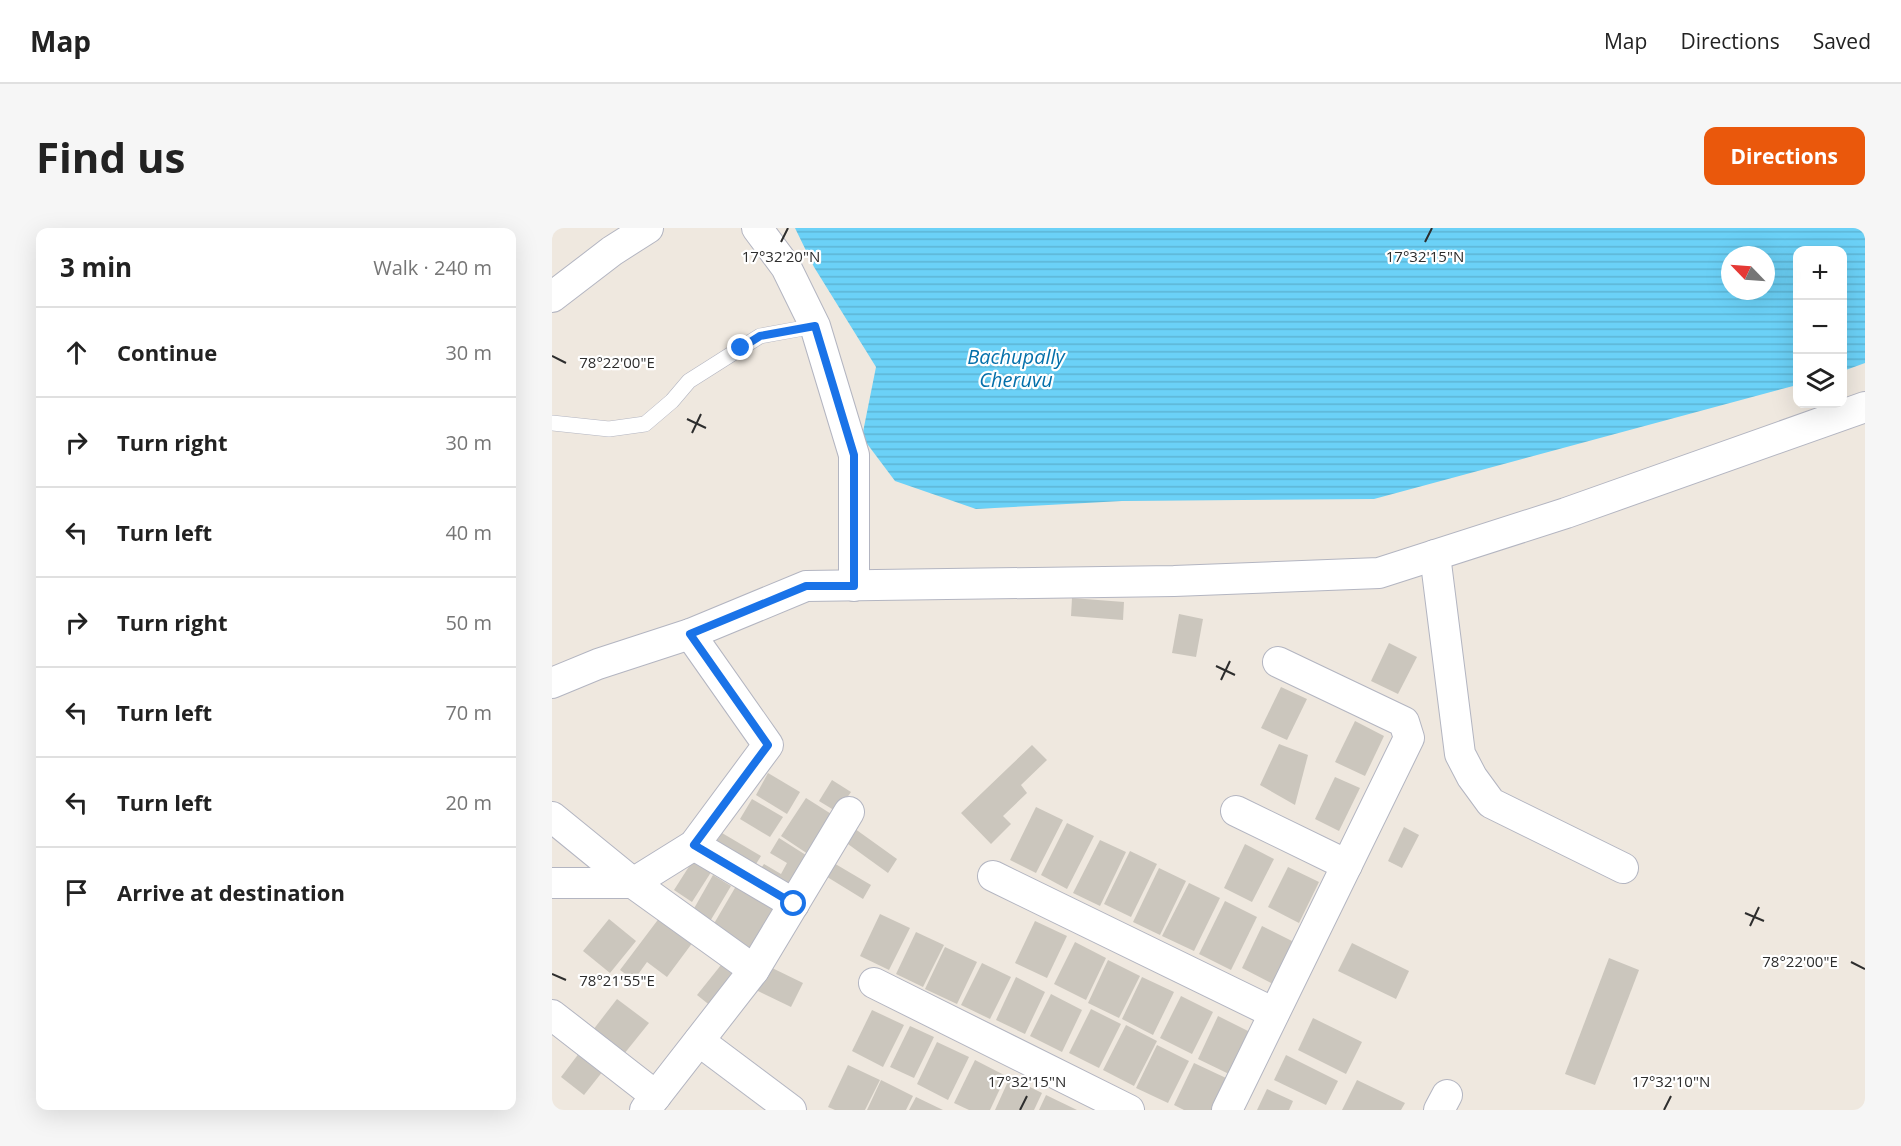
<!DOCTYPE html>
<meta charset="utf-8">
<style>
body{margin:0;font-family:"Open Sans",sans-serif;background:#f6f6f6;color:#222}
.controls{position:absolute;right:18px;top:18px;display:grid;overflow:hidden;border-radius:12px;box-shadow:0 6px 24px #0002}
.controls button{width:54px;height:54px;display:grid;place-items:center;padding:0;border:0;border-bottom:2px solid #e0e0e0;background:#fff;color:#222;font:30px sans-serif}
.compass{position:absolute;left:1169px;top:18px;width:54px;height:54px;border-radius:50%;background:#fff;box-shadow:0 6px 24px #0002;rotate:295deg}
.stop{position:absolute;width:18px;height:18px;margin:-14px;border:4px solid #1a73e8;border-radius:50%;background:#fff}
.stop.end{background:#1a73e8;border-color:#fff;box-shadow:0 2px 6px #0008}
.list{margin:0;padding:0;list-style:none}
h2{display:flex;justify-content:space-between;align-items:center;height:78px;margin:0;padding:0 24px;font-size:26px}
h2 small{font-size:20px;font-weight:400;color:#767676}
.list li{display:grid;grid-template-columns:39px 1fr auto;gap:18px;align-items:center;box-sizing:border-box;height:90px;padding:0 24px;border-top:2px solid #e0e0e0}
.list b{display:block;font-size:22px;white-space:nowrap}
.list em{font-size:20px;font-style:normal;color:#767676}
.icon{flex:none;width:33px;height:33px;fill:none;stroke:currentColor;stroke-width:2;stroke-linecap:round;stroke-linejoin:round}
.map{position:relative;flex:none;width:1313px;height:882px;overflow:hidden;border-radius:12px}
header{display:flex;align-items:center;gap:36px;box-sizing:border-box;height:84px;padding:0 30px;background:#fff;border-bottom:2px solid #e0e0e0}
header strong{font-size:28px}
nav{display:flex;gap:33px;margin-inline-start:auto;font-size:21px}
.intro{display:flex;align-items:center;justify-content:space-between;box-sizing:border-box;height:144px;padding:0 36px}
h1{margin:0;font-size:42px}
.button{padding:15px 27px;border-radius:12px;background:#ea580c;color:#fff;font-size:21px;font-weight:700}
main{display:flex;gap:36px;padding:0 36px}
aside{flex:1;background:#fff;border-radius:12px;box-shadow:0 6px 24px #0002}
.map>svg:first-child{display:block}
.water{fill:url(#water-rules);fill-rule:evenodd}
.building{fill:#cbc6bd}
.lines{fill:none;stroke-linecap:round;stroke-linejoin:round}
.lane-casing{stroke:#b3b5c1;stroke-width:16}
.street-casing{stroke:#b3b5c1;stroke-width:32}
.lane{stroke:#fff;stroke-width:15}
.street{stroke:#fff;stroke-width:30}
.route{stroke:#1a73e8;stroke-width:8}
.ticks{fill:none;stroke:#2d2d2d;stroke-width:2}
.labels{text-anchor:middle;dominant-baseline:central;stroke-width:4.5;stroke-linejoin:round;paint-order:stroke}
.water-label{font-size:20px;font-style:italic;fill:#0470aa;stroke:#fff}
.ticks-label{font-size:15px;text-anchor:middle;fill:#2d2d2d;stroke:#fff;stroke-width:4.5;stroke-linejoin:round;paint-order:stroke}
</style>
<header>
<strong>Map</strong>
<nav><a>Map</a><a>Directions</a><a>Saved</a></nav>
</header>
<div class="intro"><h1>Find us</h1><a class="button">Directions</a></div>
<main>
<aside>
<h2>3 min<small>Walk · 240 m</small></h2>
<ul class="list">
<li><svg class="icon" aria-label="ahead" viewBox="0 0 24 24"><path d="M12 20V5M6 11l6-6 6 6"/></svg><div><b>Continue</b></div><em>30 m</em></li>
<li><svg class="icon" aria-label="right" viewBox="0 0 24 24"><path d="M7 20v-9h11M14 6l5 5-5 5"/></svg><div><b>Turn right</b></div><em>30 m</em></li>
<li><svg class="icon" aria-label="left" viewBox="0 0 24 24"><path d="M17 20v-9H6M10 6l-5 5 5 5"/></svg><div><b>Turn left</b></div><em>40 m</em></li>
<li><svg class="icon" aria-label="right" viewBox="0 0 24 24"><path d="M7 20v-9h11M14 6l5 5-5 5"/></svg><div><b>Turn right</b></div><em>50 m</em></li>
<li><svg class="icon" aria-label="left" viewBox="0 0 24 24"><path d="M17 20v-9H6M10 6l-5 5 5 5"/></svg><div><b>Turn left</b></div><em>70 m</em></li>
<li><svg class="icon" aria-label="left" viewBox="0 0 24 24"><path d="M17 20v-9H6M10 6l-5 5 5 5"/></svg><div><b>Turn left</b></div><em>20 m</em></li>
<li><svg class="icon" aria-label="arrive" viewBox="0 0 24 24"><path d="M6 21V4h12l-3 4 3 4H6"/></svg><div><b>Arrive at destination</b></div></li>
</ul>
</aside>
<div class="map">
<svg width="1313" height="882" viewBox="0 0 1313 882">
<defs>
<pattern id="water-rules" width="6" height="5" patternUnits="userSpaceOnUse" patternTransform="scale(1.5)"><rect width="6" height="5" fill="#6bd1f7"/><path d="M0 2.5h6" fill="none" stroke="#5db4d4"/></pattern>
</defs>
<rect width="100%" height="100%" fill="#efe8df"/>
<path class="water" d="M243,0H1313V135L1291,143L1290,22H1246L1245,157L822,271L570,273L424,281L343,253L310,209L324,139L262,39ZM1178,27H1214V63H1178Z"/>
<g class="building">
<path d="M520,370L572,374L571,392L519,388Z"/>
<path d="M627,386L651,391L644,429L620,425Z"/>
<path d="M837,415L865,429L846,466L819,453Z"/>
<path d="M729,459L755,471L735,512L709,500Z"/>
<path d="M803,493L832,508L813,548L783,534Z"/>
<path d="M727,516L756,527L743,577L708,557Z"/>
<path d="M480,517L495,532L469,557L475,565L451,588L459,596L439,616L409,585Z"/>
<path d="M216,545L248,564L235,586L204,567Z"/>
<path d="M783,549L808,560L787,603L763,591Z"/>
<path d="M280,552L299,564L285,584L267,573Z"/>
<path d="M254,570L284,589L259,628L229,608Z"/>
<path d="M200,571L231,589L218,609L188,591Z"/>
<path d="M484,579L511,592L484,645L458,632Z"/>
<path d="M515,595L542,608L515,661L489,647Z"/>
<path d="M299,598L345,631L336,645L289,611Z"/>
<path d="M852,599L867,607L850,640L836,633Z"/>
<path d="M170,605L209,628L199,644L160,621Z"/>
<path d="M227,610L257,629L234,666L204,647L212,636L229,646L235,635L218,625Z"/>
<path d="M548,612L574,624L548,678L521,665Z"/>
<path d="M693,616L722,631L700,674L672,660Z"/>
<path d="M578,623L605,636L579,689L552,676Z"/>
<path d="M145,626L163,638L140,674L122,662Z"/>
<path d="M280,634L319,657L311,671L272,647Z"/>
<path d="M736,639L767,654L747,695L716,679Z"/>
<path d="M607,640L634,653L608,707L581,694Z"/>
<path d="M161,647L179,658L157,695L140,684Z"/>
<path d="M187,653L229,677L201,723L160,699Z"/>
<path d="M637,655L668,670L642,723L610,708Z"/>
<path d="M673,673L705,689L679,742L647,726Z"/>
<path d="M328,686L358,700L337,742L308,728Z"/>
<path d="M108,689L141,714L115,749L95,734L82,752L68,742Z"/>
<path d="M57,691L84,713L58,745L31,723Z"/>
<path d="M483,693L515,708L495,750L463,735Z"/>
<path d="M710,698L742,714L721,756L690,740Z"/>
<path d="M364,704L392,717L371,759L344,746Z"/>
<path d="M523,714L554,730L534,772L502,756Z"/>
<path d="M800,715L857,743L844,771L786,743Z"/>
<path d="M393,719L425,734L405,776L373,761Z"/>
<path d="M1057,730L1087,742L1043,857L1013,846Z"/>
<path d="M556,732L588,748L567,790L536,775Z"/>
<path d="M430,735L459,749L438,791L409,777Z"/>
<path d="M169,737L184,749L160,779L145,767Z"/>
<path d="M216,738L251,755L239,779L204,762Z"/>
<path d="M464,749L493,764L473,806L444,792Z"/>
<path d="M590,749L622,764L601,807L570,791Z"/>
<path d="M499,766L530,782L510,824L478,808Z"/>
<path d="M629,768L661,784L640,826L608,810Z"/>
<path d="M65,771L97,795L72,826L41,802Z"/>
<path d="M539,781L569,796L547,840L517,825Z"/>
<path d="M320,782L352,797L331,839L300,823Z"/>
<path d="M666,788L698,804L677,846L646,831Z"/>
<path d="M761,790L810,814L794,846L746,822Z"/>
<path d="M574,797L605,813L582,858L551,842Z"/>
<path d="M358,798L382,809L362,850L338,839Z"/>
<path d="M385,814L417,829L396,872L365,856Z"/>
<path d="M605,817L637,833L616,875L584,860Z"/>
<path d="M31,820L55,838L32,867L9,849Z"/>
<path d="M734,827L786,853L774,877L722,852Z"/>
<path d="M423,832L454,848L438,882H417L402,875Z"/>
<path d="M642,835L674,850L659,882H632L622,877Z"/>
<path d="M296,837L328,852L313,882H283L276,879Z"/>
<path d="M458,849L490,865L482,882H443Z"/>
<path d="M329,852L361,868L354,882H315Z"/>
<path d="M805,852L853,875L849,882H790Z"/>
<path d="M715,861L741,873L737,882H705Z"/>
<path d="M494,867L525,882H487Z"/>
<path d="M364,869L391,882H357Z"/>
</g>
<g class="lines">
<defs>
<path id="lane" d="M0,195L57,201L93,196L120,173L137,153L208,108L263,98"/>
<g id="street">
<path d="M205,0L234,39L263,98L302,227V358"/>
<path d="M0,69L60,23L96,0"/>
<path d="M883,327L908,526L920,549L939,575L1071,640"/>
<path d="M0,455L46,436L138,406L254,358L622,353L827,345L1014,285L1313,179"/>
<path d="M684,583L795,637"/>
<path d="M0,589L81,655L202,742"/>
<path d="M142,617L242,676"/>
<path d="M441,648L722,785"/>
<path d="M0,655H81L142,617L216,517L138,406"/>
<path d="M322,755L577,882"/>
<path d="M0,787L104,868"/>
<path d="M147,813L239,882"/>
<path d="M93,882L202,742L297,584"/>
<path d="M675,882L857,510L852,494L726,434"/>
<path d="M887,882L895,867"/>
</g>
</defs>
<use href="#lane" class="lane-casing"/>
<use href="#street" class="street-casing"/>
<use href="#lane" class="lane"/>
<use href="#street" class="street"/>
</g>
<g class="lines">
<path class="route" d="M189,120L208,108L263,98L302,227V358H254L138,406L216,517L142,617L242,676"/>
</g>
<path class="ticks" d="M229,14L236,0M873,14L880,0M0,128L14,135M135,191L154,200M140,205L149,186M664,438L683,447M669,452L678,433M1193,685L1212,693M1198,698L1207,679M1299,734L1313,741M0,746L14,752M468,882L475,868M1112,882L1119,868"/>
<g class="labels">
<g class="water-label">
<text x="464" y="128">Bachupally<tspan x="464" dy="23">Cheruvu</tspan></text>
</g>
</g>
<g class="ticks-label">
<text x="229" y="34">17°32'20"N</text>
<text x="873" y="34">17°32'15"N</text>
<text x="65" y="140">78°22'00"E</text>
<text x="1248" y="739">78°22'00"E</text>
<text x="65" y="758">78°21'55"E</text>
<text x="475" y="859">17°32'15"N</text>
<text x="1119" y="859">17°32'10"N</text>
</g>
</svg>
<div class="controls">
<button>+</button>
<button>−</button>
<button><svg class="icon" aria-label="layers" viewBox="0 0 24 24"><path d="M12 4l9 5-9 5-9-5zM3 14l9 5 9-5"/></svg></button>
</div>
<svg class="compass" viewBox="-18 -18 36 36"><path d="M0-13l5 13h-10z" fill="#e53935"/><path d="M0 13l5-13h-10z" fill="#767676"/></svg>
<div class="stop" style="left:242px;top:676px"></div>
<div class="stop end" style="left:189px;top:120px"></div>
</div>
</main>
